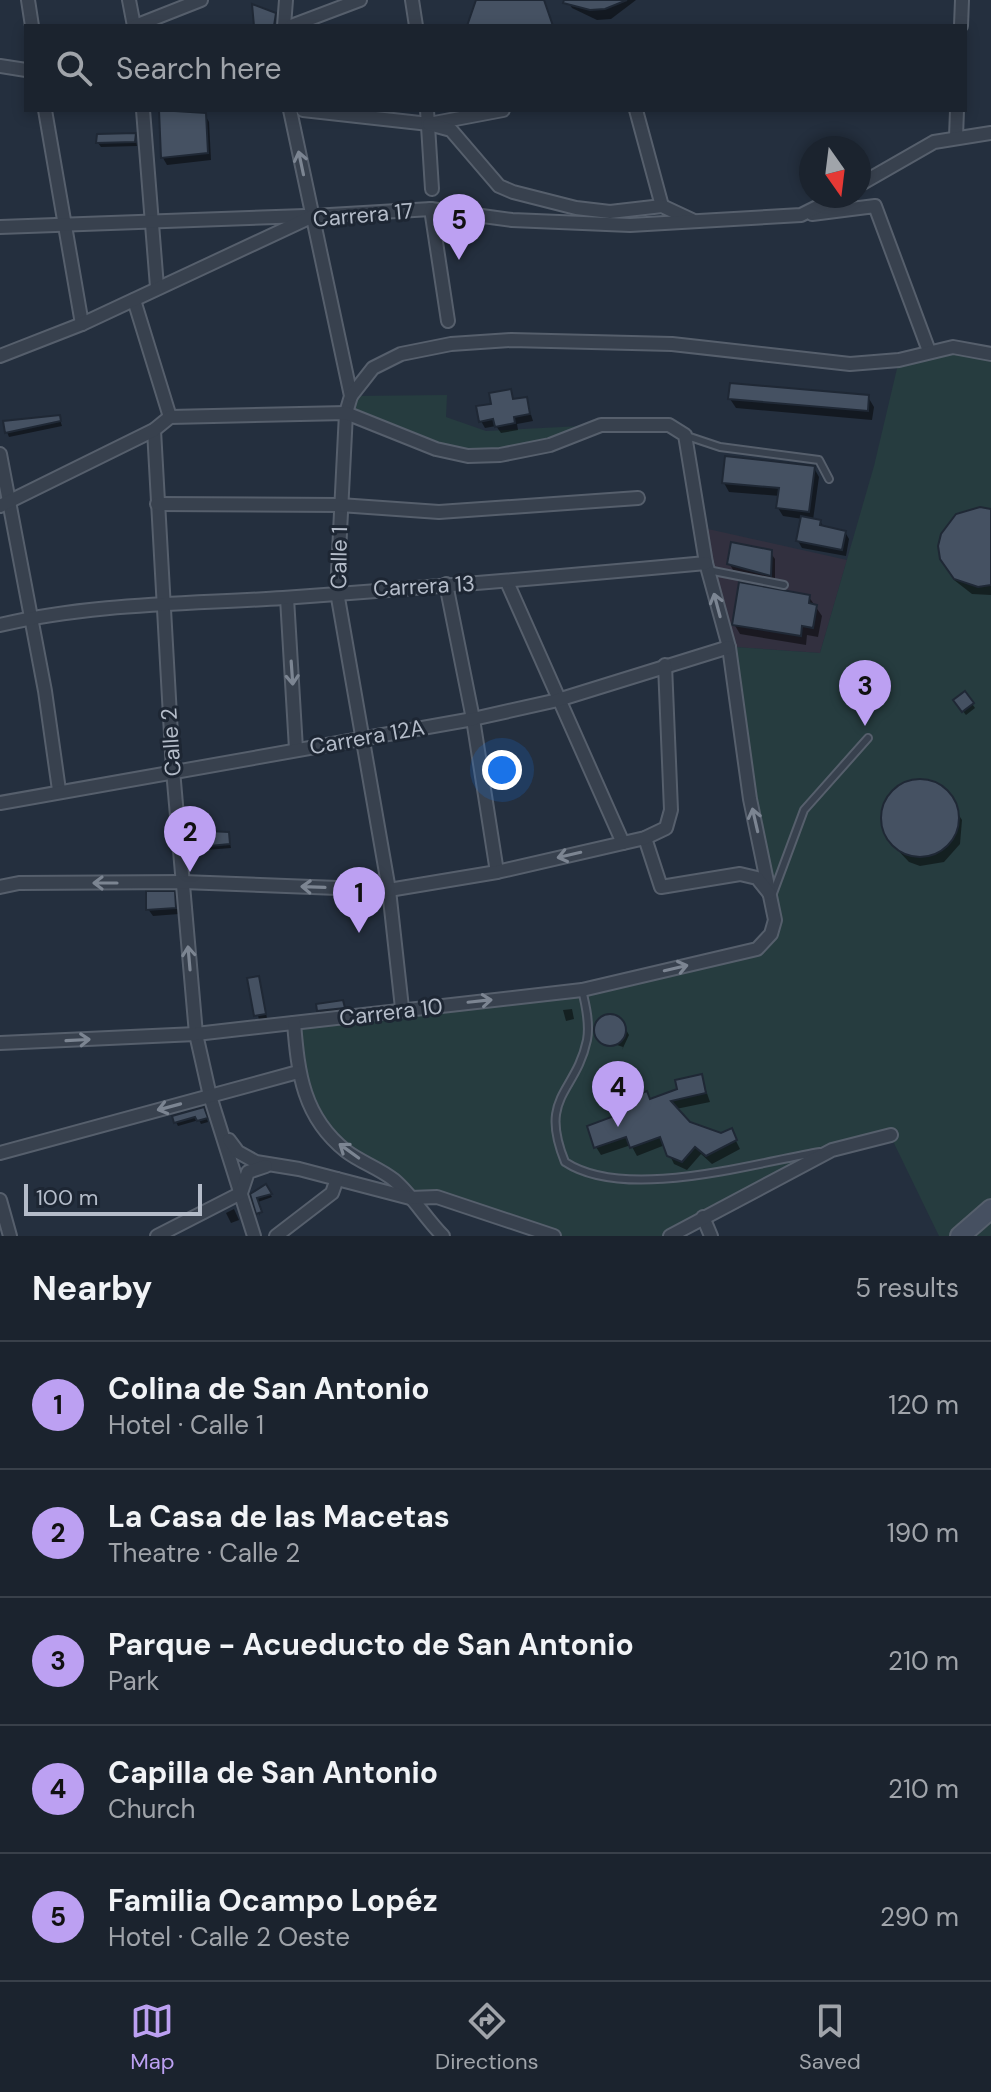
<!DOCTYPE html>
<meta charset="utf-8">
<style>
body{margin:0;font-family:"DM Sans",sans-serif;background:#242b36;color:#f1f3f6}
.compass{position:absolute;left:799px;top:136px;width:72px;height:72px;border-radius:50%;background:#1b232e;box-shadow:0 4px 12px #0003;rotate:166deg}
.scale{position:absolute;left:24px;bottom:20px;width:178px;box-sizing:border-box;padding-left:8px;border:4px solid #b4bcc9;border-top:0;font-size:22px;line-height:28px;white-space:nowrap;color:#b4bcc9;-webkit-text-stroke:6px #1d2633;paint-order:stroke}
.you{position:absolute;left:502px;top:770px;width:28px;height:28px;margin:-20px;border:6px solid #fff;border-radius:50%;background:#1a73e8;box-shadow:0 0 0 12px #1a73e833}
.badge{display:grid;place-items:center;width:52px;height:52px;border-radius:50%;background:#bca0f2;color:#111;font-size:26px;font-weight:700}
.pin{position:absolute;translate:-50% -66px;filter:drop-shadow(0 2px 4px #0008)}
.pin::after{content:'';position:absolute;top:42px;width:28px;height:24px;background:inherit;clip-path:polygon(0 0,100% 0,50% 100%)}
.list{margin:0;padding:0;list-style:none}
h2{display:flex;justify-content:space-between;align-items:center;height:104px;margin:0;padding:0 32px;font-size:34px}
h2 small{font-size:26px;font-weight:400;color:#a0a4aa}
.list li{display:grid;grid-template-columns:52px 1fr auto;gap:24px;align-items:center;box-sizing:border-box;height:128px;padding:0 32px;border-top:2px solid #39404a}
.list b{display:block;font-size:30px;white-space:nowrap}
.list p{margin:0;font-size:26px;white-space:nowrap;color:#a0a4aa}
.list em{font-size:26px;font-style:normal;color:#a0a4aa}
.icon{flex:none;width:44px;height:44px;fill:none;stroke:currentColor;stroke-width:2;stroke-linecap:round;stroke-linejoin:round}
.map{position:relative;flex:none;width:991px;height:1236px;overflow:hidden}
.search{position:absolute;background:#1b232e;box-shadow:0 4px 12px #0003;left:24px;right:24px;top:24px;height:88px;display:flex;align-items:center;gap:20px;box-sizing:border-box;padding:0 28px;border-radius:0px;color:#a0a4aa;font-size:30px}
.sheet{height:744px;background:#1b232e}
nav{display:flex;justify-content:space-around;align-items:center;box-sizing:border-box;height:112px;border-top:2px solid #39404a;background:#1b232e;font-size:22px;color:#a0a4aa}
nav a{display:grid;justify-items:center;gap:4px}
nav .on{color:#bca0f2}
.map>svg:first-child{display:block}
.medical{fill:#32303f}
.green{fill:#263c3f}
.shadow{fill:#0007}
.building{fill:#455162;stroke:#1f2835;stroke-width:2}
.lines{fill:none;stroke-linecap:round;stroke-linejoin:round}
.lane-casing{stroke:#565f6c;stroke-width:10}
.street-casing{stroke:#565f6c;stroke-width:16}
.secondary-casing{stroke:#565f6c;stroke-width:22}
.lane{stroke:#38414e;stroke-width:6}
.street{stroke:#38414e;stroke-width:12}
.secondary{stroke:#465061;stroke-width:18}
.oneway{stroke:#7c8592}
.labels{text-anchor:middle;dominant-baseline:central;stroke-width:6;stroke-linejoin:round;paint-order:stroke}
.street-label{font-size:22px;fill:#b4bcc9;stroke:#1d2633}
</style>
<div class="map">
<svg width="991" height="1236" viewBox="0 0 991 1236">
<rect width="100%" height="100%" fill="#242f3e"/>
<path class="medical" d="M699,527L847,560L820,653L734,647Z"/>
<g class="green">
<path d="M929,351L991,354V1236H939L890,1135L832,1150L670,1236H554L437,1197L410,1198L346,1151L305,1101L294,1023L582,990L757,949L775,920L750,799L734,647L820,653L874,466L899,360Z"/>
<path d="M447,395L446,417L486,431L601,425L550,445L468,456L346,413L351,396Z"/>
</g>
<g class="shadow">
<path d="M567,0H636L611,19L597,20L572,8Z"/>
<path d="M163,110L205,115L209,122L211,160L167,165L163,158Z"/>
<path d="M135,135L137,146L101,147L98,143Z"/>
<path d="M510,391L514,401L526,399L533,421L517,424L518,430L501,433L496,426L485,428L481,421Z"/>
<path d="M868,397L874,407L872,420L736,408L730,399Z"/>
<path d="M59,417L62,426L9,437L7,432Z"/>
<path d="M814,468L819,477L813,520L820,521L824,528L845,532L849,539L846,556L802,548L798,541L803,519L783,516L778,508L780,496L729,492L724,483Z"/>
<path d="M968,510L991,511V595L972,594L954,580L947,569L957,516Z"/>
<path d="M770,552L775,559V582L733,570L729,563Z"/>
<path d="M809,597L822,616L818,637L807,635L806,645L740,634L734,624Z"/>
<path d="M965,694L975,708L966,715L958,705Z"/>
<path d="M919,781L942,789L962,820L960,844L944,862L920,866L909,862L892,844L886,833L884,809L897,789Z"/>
<path d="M228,834L231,848L193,851L191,847Z"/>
<path d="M173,893L179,914L153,916L148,909Z"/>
<path d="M258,978L267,1018L259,1020L250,979Z"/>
<path d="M345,1007L346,1012L322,1015L319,1010Z"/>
<path d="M572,1009L574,1019L566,1021L563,1010Z"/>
<path d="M607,1016L621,1021L629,1035L622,1050L623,1047L599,1039L596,1033L601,1019Z"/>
<path d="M701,1076L710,1102L676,1109L689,1124L721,1135L731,1131L740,1149L712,1164L701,1154L687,1170L674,1164L665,1145L637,1156L631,1145L601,1155L596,1147L619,1116L679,1090Z"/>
<path d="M205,1113L208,1122L201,1124L199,1120L178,1126L176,1122Z"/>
<path d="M265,1187L272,1197L258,1202L260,1216L253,1195Z"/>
<path d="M234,1209L239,1220L231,1223L226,1213Z"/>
</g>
<g class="building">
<path d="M476,0H544L553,26H467Z"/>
<path d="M564,0H627L605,9L590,10L563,3Z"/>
<path d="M252,4L276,13L274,26H254Z"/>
<path d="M159,110L206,113L208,153L161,158Z"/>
<path d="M136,133L135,142L96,143L97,134Z"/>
<path d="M730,383L869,395L868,411L728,399Z"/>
<path d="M511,389L513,399L527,397L530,414L514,417L515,423L495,427L493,419L479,422L476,406L491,404L489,393Z"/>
<path d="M60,415L61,421L5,433L3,421Z"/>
<path d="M725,456L815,466L809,512L776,508L779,488L722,483Z"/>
<path d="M980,507L991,509V585L978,587L954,579L940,559L938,546L941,534L956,514Z"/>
<path d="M801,516L821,520L820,525L846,531L842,550L796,541Z"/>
<path d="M731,542L772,550L771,576L727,564Z"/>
<path d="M739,582L810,595L809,603L817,605L813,628L802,626L801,636L732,625Z"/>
<path d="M965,691L974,703L962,712L953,700Z"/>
<circle cx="920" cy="818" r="39"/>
<path d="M188,830L229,832L230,844L189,848Z"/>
<path d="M146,891H175L176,908L146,910Z"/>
<path d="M259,976L266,1014L254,1016L247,978Z"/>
<path d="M343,1000L345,1008L317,1011L316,1004Z"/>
<circle cx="610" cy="1030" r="16"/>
<path d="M702,1074L706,1093L671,1101L690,1122L721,1133L732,1128L737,1140L706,1156L695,1147L682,1162L667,1156L660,1137L630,1148L626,1137L594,1148L587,1126L617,1115L613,1103L647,1091L650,1099L677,1089L675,1080Z"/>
<path d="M204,1107L208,1118L197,1121L195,1117L174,1123L172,1116Z"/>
<path d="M266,1184L272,1194L257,1198L262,1212L256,1214L250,1194Z"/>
</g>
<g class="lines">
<defs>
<g id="lane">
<path d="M687,436L720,447L819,460L829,479"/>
<path d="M708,570L784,585"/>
<path d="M772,896L804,810L868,738"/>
<path d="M582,990C586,1006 590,1024 587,1040C576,1093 538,1096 565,1162C626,1202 753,1163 820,1152"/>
</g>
<g id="street">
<path d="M28,0L32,26"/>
<path d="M129,0L134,26"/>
<path d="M412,0L416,26"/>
<path d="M135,26L201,0"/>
<path d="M284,26L286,0"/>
<path d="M291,26L360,0"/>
<path d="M961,26L962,0"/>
<path d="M0,66L26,70"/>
<path d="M45,110L82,324"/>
<path d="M143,110L157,287"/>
<path d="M290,110L351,396L346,413L337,592L389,890L402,1008"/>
<path d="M303,110L429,124L503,110"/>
<path d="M427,110L432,189"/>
<path d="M636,110L662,206"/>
<path d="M429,124L451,130L499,186L513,192L576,208L610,212L662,206L692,220"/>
<path d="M956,137L957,110"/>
<path d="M859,185L934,142L991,133"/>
<path d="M431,209L448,321"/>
<path d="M812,214L875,206L929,351"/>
<path d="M0,227L305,216"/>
<path d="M134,300L170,417"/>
<path d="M0,356L82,324L313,216L431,209L512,220L630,225L801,215L839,196"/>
<path d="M351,396L373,368L401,354L451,344L511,340L672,344L850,364L899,360L953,347L991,354"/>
<path d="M154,430L173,770L196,1034L210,1096L254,1236"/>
<path d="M0,454L45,691L59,790"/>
<path d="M157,504L340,505L439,512L638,498"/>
<path d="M0,506L154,430L170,417L346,413L436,449L468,456L500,455L550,445L601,425H669L685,435L706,563L729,647L750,799L775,920L771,934L757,949L582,990L196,1034L0,1043"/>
<path d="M507,582L623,843"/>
<path d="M446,584L473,719L497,872"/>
<path d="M287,598L296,749"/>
<path d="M0,625C91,603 190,604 283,598C424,588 565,576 706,563"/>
<path d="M0,803L473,719L558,700L729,647"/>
<path d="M645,838L661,887L740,874L757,878L769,893"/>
<path d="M0,887L19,883L183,882L389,890L497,872L645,838L666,828L671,810L665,665"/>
<path d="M294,1023C298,1073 303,1117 346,1151C360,1162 379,1168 394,1180C412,1195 426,1219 443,1236"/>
<path d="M229,1140L238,1152L256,1162L299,1169L410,1198L437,1197L554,1236"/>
<path d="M0,1153L298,1072"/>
<path d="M0,1200L10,1236"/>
<path d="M703,1217L711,1236"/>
<path d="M157,1236L241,1193L248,1172L266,1166"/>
<path d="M276,1236L332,1193L337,1179"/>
<path d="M670,1236L832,1150L891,1135"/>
</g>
<path id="secondary" d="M960,1236L991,1209"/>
</defs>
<use href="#lane" class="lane-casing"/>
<use href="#street" class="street-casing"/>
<use href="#secondary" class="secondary-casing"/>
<use href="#lane" class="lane"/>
<use href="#street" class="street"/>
<use href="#secondary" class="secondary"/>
</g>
<defs><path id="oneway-shaft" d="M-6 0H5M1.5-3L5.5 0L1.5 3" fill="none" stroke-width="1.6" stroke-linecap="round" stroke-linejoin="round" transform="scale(2)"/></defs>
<g class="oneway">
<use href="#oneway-shaft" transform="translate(301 163) rotate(-102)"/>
<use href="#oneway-shaft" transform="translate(717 605) rotate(-105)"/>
<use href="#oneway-shaft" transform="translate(292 673) rotate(86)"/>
<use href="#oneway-shaft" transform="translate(755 820) rotate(-103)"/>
<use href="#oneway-shaft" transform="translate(569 855) rotate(167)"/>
<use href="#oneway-shaft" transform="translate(105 883) rotate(180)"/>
<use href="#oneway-shaft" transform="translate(313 887) rotate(-178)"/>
<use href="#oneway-shaft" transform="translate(189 958) rotate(-95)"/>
<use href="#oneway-shaft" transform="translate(676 968) rotate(-13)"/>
<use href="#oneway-shaft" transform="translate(480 1001) rotate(-6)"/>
<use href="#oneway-shaft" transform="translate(78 1040) rotate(-3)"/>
<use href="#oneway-shaft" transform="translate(169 1107) rotate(165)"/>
<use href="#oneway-shaft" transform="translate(349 1151) rotate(-144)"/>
</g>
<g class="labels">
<g class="street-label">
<text transform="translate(363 215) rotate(-5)">Carrera 17</text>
<text transform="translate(339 558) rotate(-89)">Calle 1</text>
<text transform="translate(424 586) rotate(-3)">Carrera 13</text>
<text transform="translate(367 737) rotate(-10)">Carrera 12A</text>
<text transform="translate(171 742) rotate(-94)">Calle 2</text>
<text transform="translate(391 1012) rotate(-7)">Carrera 10</text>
</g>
</g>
</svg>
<svg class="compass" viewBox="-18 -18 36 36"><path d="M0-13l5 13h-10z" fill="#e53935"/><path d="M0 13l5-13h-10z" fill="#a0a4aa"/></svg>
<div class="scale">100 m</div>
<div class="you"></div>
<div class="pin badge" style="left:359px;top:933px">1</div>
<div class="pin badge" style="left:190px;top:872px">2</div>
<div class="pin badge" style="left:865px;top:726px">3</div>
<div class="pin badge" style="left:618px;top:1127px">4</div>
<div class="pin badge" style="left:459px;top:260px">5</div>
<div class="search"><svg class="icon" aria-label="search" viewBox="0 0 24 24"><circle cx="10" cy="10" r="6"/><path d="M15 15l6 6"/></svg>Search here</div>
</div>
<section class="sheet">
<h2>Nearby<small>5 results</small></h2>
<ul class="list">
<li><span class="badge">1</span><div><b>Colina de San Antonio</b><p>Hotel · Calle 1</p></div><em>120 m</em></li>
<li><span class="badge">2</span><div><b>La Casa de las Macetas</b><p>Theatre · Calle 2</p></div><em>190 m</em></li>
<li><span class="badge">3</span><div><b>Parque - Acueducto de San Antonio</b><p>Park</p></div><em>210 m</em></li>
<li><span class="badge">4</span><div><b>Capilla de San Antonio</b><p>Church</p></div><em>210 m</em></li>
<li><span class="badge">5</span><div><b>Familia Ocampo Lopéz</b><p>Hotel · Calle 2 Oeste</p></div><em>290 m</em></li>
</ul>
</section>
<nav>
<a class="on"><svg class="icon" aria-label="map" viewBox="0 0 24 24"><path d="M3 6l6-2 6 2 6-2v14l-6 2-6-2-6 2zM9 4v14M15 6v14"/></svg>Map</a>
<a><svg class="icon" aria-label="directions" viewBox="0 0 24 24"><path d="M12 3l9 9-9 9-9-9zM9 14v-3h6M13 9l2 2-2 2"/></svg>Directions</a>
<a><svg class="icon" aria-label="saved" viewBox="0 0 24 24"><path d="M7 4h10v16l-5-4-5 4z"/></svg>Saved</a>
</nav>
